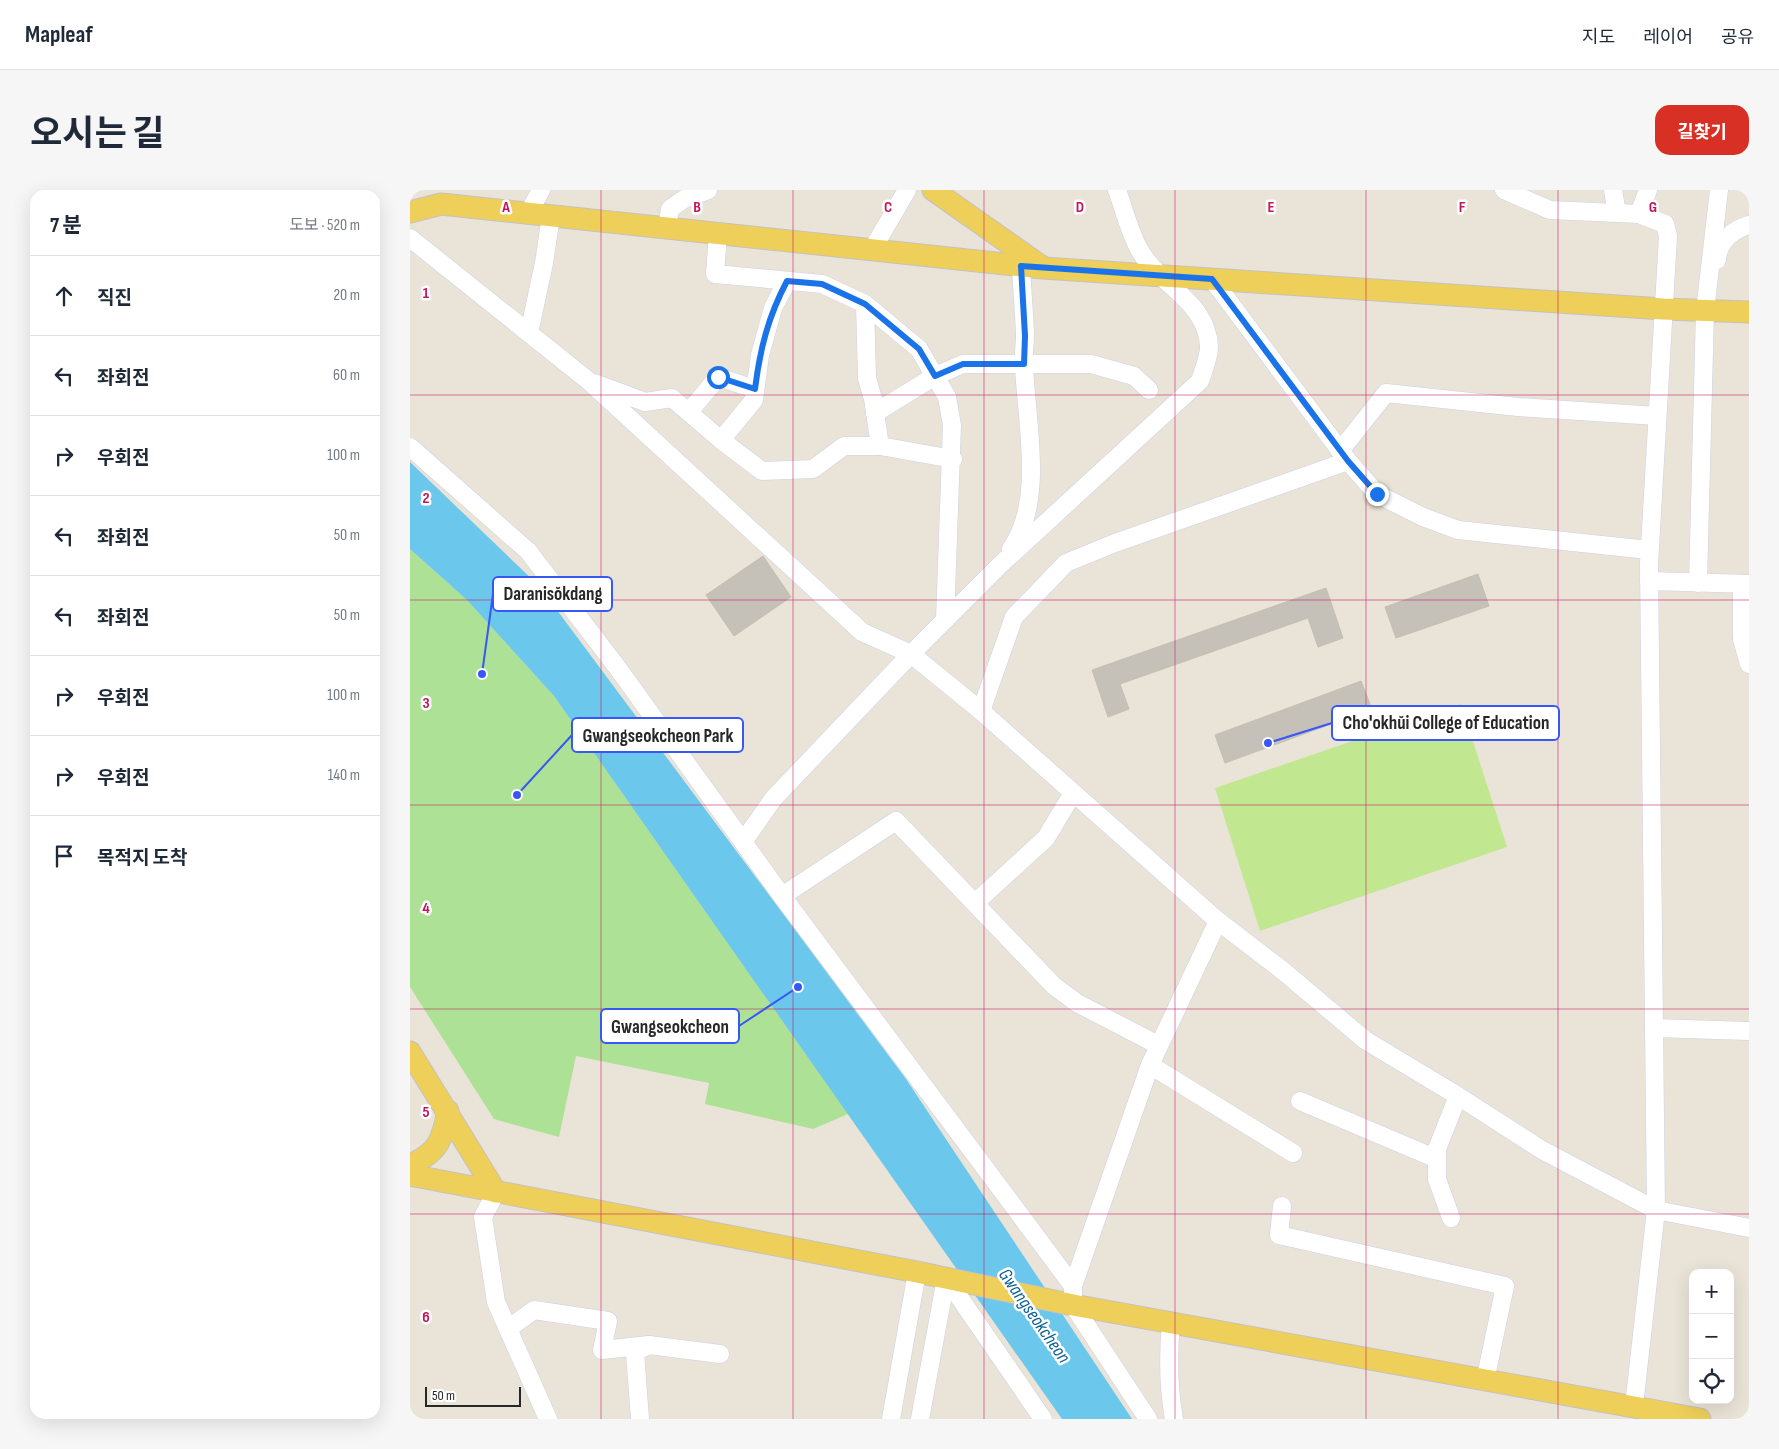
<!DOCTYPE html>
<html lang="ko">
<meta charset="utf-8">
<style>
body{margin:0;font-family:"Sofia Sans Condensed","Noto Sans KR",sans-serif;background:#f6f6f7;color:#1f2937}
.controls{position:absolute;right:15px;bottom:15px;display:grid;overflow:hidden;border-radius:10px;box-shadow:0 5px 20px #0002}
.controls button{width:45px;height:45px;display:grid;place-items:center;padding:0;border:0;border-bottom:1px solid #e0e1e3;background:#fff;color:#1f2937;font:25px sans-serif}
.scale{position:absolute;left:15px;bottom:12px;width:96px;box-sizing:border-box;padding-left:5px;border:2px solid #272727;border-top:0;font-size:14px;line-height:18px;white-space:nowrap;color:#272727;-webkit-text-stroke:4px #fff;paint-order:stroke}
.stop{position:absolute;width:15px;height:15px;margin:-11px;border:4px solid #1a73e8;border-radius:50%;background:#fff}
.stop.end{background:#1a73e8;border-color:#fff;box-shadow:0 1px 5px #0008}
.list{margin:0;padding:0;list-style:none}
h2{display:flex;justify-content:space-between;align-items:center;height:65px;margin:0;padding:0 20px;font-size:21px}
h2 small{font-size:16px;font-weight:400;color:#747a83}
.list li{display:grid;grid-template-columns:32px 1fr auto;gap:15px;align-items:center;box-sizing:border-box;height:80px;padding:0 20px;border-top:1px solid #e0e1e3}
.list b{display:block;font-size:19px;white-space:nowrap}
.list em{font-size:16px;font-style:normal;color:#747a83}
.icon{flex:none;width:28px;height:28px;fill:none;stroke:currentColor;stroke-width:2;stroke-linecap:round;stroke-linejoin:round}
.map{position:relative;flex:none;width:1339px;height:1229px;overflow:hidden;border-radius:15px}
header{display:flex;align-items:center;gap:30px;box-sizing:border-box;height:70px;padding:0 25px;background:#fff;border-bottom:1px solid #e0e1e3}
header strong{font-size:24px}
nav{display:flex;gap:28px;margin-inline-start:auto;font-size:18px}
.intro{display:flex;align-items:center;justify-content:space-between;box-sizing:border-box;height:120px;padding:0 30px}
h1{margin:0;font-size:35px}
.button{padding:12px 22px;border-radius:15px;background:#d93025;color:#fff;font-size:18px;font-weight:700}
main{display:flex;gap:30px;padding:0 30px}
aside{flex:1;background:#fff;border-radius:15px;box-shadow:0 5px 20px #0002}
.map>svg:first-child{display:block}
.green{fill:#ade195}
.pitch{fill:#c1e890}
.water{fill:#6bc7ec}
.building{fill:#c5c0b8;stroke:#c5bfb2}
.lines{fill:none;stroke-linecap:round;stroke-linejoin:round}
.minor-casing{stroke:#ced1e0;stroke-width:19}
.major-casing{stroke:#c3c3c3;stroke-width:23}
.minor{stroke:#fff;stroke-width:18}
.major{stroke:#eecf59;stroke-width:21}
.route{stroke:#1a73e8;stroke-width:6}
.grid{fill:none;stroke:#c2185b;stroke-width:1;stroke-opacity:0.55}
.labels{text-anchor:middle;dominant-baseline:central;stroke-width:5;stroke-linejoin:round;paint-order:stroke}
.water-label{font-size:19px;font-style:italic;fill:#0f6393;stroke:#fff}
.grid-label{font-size:16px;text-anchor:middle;font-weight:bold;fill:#c2185b;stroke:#fff;stroke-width:5;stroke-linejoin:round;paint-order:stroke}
.leader{fill:none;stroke:#3857f7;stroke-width:2}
.callout-dot{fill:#3857f7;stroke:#fff;stroke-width:2}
.callout{fill:#fff;stroke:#3857f7;stroke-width:2}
.callout-label{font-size:19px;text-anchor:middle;font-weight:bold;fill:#272727}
</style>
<header>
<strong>Mapleaf</strong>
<nav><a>지도</a><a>레이어</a><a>공유</a></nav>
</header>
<div class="intro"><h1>오시는 길</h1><a class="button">길찾기</a></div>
<main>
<aside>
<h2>7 분<small>도보 · 520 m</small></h2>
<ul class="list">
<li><svg class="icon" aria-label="ahead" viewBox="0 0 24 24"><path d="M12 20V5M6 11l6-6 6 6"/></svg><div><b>직진</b></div><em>20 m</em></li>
<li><svg class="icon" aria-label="left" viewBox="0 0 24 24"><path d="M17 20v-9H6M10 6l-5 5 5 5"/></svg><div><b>좌회전</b></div><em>60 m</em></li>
<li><svg class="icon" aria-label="right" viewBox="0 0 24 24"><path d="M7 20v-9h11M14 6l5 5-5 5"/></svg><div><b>우회전</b></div><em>100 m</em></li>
<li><svg class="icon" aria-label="left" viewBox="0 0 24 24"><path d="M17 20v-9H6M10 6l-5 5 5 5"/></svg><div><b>좌회전</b></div><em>50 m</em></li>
<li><svg class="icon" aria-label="left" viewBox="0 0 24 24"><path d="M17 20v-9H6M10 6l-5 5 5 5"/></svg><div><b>좌회전</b></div><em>50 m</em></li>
<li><svg class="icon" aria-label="right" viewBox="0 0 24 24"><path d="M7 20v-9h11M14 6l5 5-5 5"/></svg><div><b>우회전</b></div><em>100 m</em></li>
<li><svg class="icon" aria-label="right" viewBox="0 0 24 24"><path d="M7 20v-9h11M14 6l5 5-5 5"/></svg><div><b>우회전</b></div><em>140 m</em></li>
<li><svg class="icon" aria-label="arrive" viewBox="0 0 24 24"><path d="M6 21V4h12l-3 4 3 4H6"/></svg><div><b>목적지 도착</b></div></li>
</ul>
</aside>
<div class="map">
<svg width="1339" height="1229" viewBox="0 0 1339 1229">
<rect width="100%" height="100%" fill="#eae3d8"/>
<path class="green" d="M0,359L57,410L144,506L438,924L403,939L295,914L299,893L166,866L149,947L84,929L0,797Z"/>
<path class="pitch" d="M1051,514L1097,657L850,741L805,598Z"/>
<path class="water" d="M0,272L129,396L496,889L722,1229H652L144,506L57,410L0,359Z"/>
<g class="building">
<path d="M353,366L381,407L324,446L296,405Z"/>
<path d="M1068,384L1079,416L986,448L975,417Z"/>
<path d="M916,398L933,448L908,457L898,428L710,494L719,519L698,527L682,480Z"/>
<path d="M951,491L962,519L815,573L805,545Z"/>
</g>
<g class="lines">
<defs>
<g id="minor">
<path d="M1094,0L1140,20L1229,24L1255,34L1258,46L1239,374L1246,1020L1224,1216"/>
<path d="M1203,0L1207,23"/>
<path d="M118,24L131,0"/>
<path d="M1229,24L1238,0"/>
<path d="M257,38L260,19L274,9L298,0"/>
<path d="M308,44L305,84L412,94L455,114L509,159L537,207L542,235L535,430"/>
<path d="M0,48L180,192L452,442L501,464L571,521L808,731L872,780L955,850L1048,906L1132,960L1246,1020L1339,1038"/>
<path d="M462,60L497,0"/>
<path d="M1307,70C1308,52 1322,40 1339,35"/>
<path d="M802,89L938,271L967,304L1013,327L1048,340L1239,360"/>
<path d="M455,114L457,188L463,209L470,256"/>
<path d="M119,143L134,73L141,26"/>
<path d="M184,193L235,212L262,208L311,250L352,281L403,279L434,256H470L543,269"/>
<path d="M279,222L308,187L345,199"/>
<path d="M465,223L525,186L553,174H681L724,186L739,200"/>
<path d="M311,250L344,210L350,165L363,118L377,91"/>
<path d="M0,257L118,361L207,477L372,706L663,1096V1115L738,1229"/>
<path d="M930,261L976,203L1108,217L1247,226"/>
<path d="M601,359C635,310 616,232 614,175C613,165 615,155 615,144C614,121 612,98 611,75"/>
<path d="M1239,391L1339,394"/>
<path d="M1288,393L1295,121L1309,0"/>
<path d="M1332,394V449H1339"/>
<path d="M1332,449L1339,474"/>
<path d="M571,521L604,427L656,373L705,353L938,271"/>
<path d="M333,652L363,609L501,464L591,374L790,191C793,181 799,168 799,157C798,111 746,94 728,57C719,40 714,19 707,0"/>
<path d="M372,706L486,631L644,796L667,813L748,855"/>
<path d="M565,713L636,648L663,603"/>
<path d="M1244,838L1339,841"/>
<path d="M740,875L883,963"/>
<path d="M890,911L1027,969"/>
<path d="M86,1002L73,1027L86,1112L138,1229"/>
<path d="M872,1016L869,1045L1095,1096L1075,1191"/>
<path d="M1041,1028L1027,989V959L1048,906"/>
<path d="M536,1088L633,1229"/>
<path d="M663,1096L740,875L808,731"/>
<path d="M761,1132C758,1165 758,1196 764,1229"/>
<path d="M98,1139L124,1120L198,1131L192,1160L239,1155L310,1164"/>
<path d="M230,1229L225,1162L239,1155"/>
<path d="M481,1229L507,1082"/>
<path d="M510,1229L536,1088"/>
</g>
<g id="major">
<path d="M523,0L631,76"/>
<path d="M0,22L31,14L633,78L1253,119L1339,122"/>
<path d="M0,862L86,1002"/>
<path d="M0,975C29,962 32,950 38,921"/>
<path d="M0,985L507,1082L663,1115L1290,1229"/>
</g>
</defs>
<use href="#minor" class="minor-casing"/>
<use href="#major" class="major-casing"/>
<use href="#minor" class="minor"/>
<use href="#major" class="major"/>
</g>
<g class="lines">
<path class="route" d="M308,187L345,199C350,159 358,127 377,91L412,94L455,114L509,159L525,186L553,174H614L615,146L611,76L802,89L938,271L967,304"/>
</g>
<path class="grid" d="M191,0V1229M383,0V1229M574,0V1229M765,0V1229M956,0V1229M1148,0V1229M0,205H1339M0,410H1339M0,615H1339M0,819H1339M0,1024H1339"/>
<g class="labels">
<g class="water-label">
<text transform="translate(624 1126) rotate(55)">Gwangseokcheon</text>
</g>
</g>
<g class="grid-label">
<text x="96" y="22">A</text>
<text x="287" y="22">B</text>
<text x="478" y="22">C</text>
<text x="670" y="22">D</text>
<text x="861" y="22">E</text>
<text x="1052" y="22">F</text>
<text x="1243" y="22">G</text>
<text x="16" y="108">1</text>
<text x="16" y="313">2</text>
<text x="16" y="518">3</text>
<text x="16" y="723">4</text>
<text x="16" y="927">5</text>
<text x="16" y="1132">6</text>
</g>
<path class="leader" d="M72 484L83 404M858 553L922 533M107 605L162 545M388 797L329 836"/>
<g class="callout-dot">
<circle cx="72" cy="484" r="5"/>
<circle cx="858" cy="553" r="5"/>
<circle cx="107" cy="605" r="5"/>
<circle cx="388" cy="797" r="5"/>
</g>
<g class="callout">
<rect x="83" y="387" width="119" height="34" rx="5"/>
<rect x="922" y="516" width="227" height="34" rx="5"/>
<rect x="162" y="528" width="171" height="34" rx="5"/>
<rect x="191" y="819" width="138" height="34" rx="5"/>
</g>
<g class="callout-label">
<text x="143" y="410">Daranisŏkdang</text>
<text x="1036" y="539">Cho'okhŭi College of Education</text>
<text x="248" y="552">Gwangseokcheon Park</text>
<text x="260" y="843">Gwangseokcheon</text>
</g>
</svg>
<div class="controls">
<button>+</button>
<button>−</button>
<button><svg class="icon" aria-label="locate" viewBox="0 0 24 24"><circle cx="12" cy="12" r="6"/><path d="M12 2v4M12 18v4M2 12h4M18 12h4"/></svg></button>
</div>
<div class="scale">50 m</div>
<div class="stop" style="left:308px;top:187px"></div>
<div class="stop end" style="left:967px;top:304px"></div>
</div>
</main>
